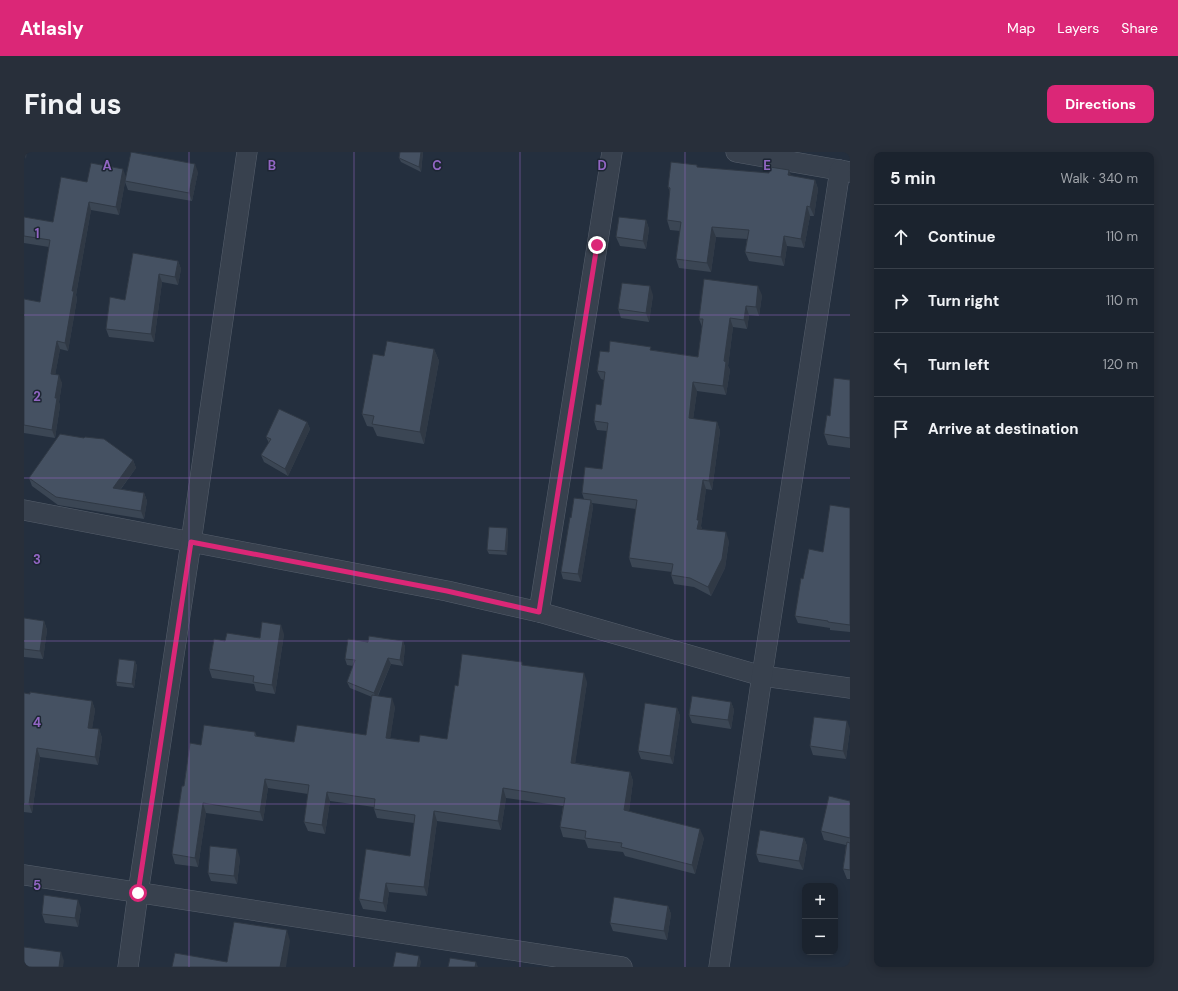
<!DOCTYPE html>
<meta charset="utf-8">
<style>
body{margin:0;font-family:"DM Sans",sans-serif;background:#282f3a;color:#f1f3f6}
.controls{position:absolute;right:12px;bottom:12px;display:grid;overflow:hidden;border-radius:8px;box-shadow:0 2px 10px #0003}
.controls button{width:36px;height:36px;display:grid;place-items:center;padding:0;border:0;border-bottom:1px solid #39404a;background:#1b232e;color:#f1f3f6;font:20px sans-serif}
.stop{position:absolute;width:12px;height:12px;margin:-9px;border:3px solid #db2777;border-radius:50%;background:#fff}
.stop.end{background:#db2777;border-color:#fff;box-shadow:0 1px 4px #0008}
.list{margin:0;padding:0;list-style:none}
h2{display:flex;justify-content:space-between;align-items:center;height:52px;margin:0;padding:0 16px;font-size:17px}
h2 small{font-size:13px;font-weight:400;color:#a0a4aa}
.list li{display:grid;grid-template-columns:26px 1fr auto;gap:12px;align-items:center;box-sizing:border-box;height:64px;padding:0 16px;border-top:1px solid #39404a}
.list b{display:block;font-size:15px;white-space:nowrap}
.list em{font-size:13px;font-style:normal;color:#a0a4aa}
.icon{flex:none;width:22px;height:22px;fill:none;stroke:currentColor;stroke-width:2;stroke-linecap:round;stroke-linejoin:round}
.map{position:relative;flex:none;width:826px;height:815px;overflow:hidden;border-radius:8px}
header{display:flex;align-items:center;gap:24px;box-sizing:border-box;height:56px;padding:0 20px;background:#db2777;color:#fff}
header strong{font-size:19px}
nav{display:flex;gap:22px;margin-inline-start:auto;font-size:14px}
.intro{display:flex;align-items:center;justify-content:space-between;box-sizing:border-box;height:96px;padding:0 24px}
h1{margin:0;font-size:28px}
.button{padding:10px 18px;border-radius:8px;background:#db2777;color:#fff;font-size:14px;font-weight:700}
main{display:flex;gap:24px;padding:0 24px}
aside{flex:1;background:#1b232e;border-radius:8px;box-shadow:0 2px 10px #0003}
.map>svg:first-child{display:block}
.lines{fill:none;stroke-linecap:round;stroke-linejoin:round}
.minor-casing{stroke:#565f6c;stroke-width:21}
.minor{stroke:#38414e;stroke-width:20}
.wall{fill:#3b4654}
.shaded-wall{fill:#303945}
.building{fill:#455162;stroke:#303945}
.route{stroke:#db2777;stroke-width:5}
.grid{fill:none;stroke:#9266c3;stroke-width:1;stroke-opacity:0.55}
.grid-label{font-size:13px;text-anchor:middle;font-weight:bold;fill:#9266c3;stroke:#1d2633;stroke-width:3;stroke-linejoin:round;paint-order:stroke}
</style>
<header>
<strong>Atlasly</strong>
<nav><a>Map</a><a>Layers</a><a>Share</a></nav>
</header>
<div class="intro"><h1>Find us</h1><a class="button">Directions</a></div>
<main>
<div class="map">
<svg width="826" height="815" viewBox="0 0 826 815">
<rect width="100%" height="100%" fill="#242f3e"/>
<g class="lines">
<defs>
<g id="minor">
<path d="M712,0L826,20"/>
<path d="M0,358L423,439L515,460L738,524L826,536"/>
<path d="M515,460L588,0"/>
<path d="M0,723L598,815"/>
<path d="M104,815L114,741L167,390L223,0"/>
<path d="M695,815L738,524L816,18"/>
</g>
</defs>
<use href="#minor" class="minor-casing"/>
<use href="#minor" class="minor"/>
</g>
<g class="wall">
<path d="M399,0L397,20L377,10L375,6Z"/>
<path d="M673,13V15L767,24L791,28L794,37L790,64H786L780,96L763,94L760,114L725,109L721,100L723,87L692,85L687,120L655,116L652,107L656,79L646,78L643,68L646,40L644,35Z"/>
<path d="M174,20L168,49L104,38L101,30L95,63L67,58L52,143L53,147L44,199L36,197L31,223L38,231L35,250L36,254L31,286L0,281V147L16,150L25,95L0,91V65L29,70L63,30L102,25Z"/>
<path d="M622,68L625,77L622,97L596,94L592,85Z"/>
<path d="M109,101L154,109L157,117L154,133L138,130L130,190L85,185L82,177L101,148Z"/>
<path d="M629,143L625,170L597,166L594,157Z"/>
<path d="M738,143L735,164L725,163L723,177L709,175L704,214L706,218L702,243L673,239L669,267L693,270L696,279L688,338L682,337L677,374L678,377L705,389L701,416L687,444L670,435L650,432L647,423L648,420L608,415L605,406L612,357L568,351L569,355L557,430L539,427L537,420L547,366L560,347L558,341L578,317L583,279L573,278L570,269L577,253L580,228L577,227L573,219L585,200L628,198L674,205L678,175L675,167Z"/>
<path d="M410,197L415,209L400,292L353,284L349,275L343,274L338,262L360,204Z"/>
<path d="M826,228V296L804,293L800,282L806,264Z"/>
<path d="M283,270L286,277L264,324L240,310L237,303L245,291L242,285Z"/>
<path d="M109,308L112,316L97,337L120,341L123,349L120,367L34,353L8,334L5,326Z"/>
<path d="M826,356V480L806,478V476L774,471L771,464L779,427L799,400Z"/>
<path d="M483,376L484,380L483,403L465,402L463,398Z"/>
<path d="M0,466L20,469L23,478L19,507L0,505Z"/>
<path d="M260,482L251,542L232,539L230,532L188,526L185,517L201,489L236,486Z"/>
<path d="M379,489L381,495L379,514L367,512L354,544L371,555L366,586L395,590L423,587L434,534L499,513L563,530L551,611L606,620L609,629L605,659L680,686L671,722L601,704L599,700L564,696L561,688L539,685L536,675L539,654L482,646L477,678L413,669L403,744L365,740L362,760L339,757L335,747L386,704L390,671L353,666L350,657V655L306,649L301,682L284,679L280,670L284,642L244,636L239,669L182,661L174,715L151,712L148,702L160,634L231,580L233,585L270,590L342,583L348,545L326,536L323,530L329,514L323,513L321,507L344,490Z"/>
<path d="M111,509L113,514L110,536L93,534L92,530Z"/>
<path d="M0,541L68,549L71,558L68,576L75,577L78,586L74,613L16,605L8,661L0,660Z"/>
<path d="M707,550L710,558L707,577L668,571L665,563Z"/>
<path d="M653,556L656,564L649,612L617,607L614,599Z"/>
<path d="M826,577L822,607L789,603L786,594Z"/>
<path d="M826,649V727H823L819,717L822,693L800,688L797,679Z"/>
<path d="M780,686L783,694L779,718L735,710L732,702Z"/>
<path d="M216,706L213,732L187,729L184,721Z"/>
<path d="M644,754L647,762L643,788L589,779L586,771Z"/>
<path d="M57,756L54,775L21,771L18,762Z"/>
</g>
<g class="shaded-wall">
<path d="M0,0H3L2,7L0,3Z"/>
<path d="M397,0H399L397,20L395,15Z"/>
<path d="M171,12L174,20L168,49L165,41Z"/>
<path d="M99,17L102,25L95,63L92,55Z"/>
<path d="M765,18L769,28L764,23Z"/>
<path d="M791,28L794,37L790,64L786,55Z"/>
<path d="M65,50L67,58L52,143L53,147L44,199L41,191L48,139Z"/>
<path d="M783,54L786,64L780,96L777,87Z"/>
<path d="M622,68L625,77L622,97L619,89Z"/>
<path d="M688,75L692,85L687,120L683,111Z"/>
<path d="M760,84L763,94L760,114L757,105Z"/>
<path d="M154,109L157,117L154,133L151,125Z"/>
<path d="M135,122L138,130L130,190L127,182Z"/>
<path d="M626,134L629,143L625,170L622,161Z"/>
<path d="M734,134L738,143L735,164L732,155Z"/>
<path d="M722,154L725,163L723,177L720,168Z"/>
<path d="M706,166L709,175L704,214L706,218L702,243L699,234L700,209Z"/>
<path d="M33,189L36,197L30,230L27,222Z"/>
<path d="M410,197L415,209L400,292L396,280Z"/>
<path d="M35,223L38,231L35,250L36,254L31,286L28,278L31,246Z"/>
<path d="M669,230L673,239L668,275L665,266Z"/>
<path d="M283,270L286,277L264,324L261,317Z"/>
<path d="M693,270L696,279L688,338L685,329Z"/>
<path d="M109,308L112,316L92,343L89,336Z"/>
<path d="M679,328L682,337L677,374L678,377H673V368Z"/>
<path d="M120,341L123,349L120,367L117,359Z"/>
<path d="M567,348L569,355L557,430L554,422Z"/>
<path d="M483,376L484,380L483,403L481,399Z"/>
<path d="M702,380L705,389L701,416L687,444L684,435Z"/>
<path d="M20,469L23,478L19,507L16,499Z"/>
<path d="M257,473L260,482L251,542L248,533Z"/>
<path d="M379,489L381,495L379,514L376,508Z"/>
<path d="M364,506L367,512L352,547L350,541Z"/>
<path d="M111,509L113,514L110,536L108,532Z"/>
<path d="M560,521L563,530L550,620L547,611Z"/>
<path d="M368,546L371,555L365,595L362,586Z"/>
<path d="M68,549L71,558L67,584L64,576Z"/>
<path d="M707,550L710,558L707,577L704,568Z"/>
<path d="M653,556L656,564L649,612L646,604Z"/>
<path d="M823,569L826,577L822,607L819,599Z"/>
<path d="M75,577L78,586L74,613L71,605Z"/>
<path d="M13,596L16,605L8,661L5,652Z"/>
<path d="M606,620L609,629L604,667L600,658Z"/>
<path d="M241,627L244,636L239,669L236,660Z"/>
<path d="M479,636L482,646L477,678L474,669Z"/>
<path d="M303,640L306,649L301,682L298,673Z"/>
<path d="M179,651L182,661L174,715L171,706Z"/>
<path d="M410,659L413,669L403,744L400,735Z"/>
<path d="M676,677L680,686L671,722L668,713Z"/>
<path d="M780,686L783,694L779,718L775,709Z"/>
<path d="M213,697L216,706L213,732L210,724Z"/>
<path d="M362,731L365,740L362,760L359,751Z"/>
<path d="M54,748L57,756L54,775L51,766Z"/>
<path d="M644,754L647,762L643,788L640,779Z"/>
<path d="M263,778L266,789L262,815H256Z"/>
<path d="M37,800L40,809L39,815H35Z"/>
<path d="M395,804L397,810L396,815H393Z"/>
<path d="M452,810L454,815H451Z"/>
</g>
<g class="building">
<path d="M107,0L171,12L165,41L101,29Z"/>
<path d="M376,0H397L395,15L375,6Z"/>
<path d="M647,10L673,13V15L745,21L746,15L765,18L764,23L791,28L786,55L783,54L777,87L760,84L757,105L721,100L725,78L688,75L683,111L652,107L657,70L643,68L646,36L644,35Z"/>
<path d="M67,11L99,17L92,55L65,50L48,139H50L41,191L33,189L27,222L35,223L31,246H33L28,278L0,273V147L16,150L26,88L0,84V65L29,70L37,25L63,30Z"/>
<path d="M595,65L622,68L619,89L592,85Z"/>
<path d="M109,101L154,109L151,125L135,122L127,182L82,177L86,145L101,148Z"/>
<path d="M680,127L734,134L732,155L722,154L720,168L706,166L700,209L702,210L699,234L669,230L665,266L693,270L685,329L679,328L673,368H675L673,377L702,380L698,407L684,435L666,426L647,423L649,412L605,406L613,348L558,341L561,315L578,317L584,271L570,269L572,252L577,253L581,220L573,219L576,199L585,200L586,189L627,195L626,198L674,205L679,167H675Z"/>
<path d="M598,131L626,134L622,161L594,157Z"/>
<path d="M363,189L410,197L396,280L348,272L350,264L338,262L349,202L360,204Z"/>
<path d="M810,226L826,228V286L800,282L803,263L806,264Z"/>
<path d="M255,257L283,270L261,317L237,303L247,287L242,285Z"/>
<path d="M36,282L60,286L61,285L80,287L109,308L89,336L120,341L117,359L32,345L5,326Z"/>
<path d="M550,346L567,348L554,422L537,420L546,365L547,366Z"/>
<path d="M806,353L826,356V473L804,470V469L771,464L777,426L779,427L785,397L799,400Z"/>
<path d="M465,375L483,376L481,399L463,398Z"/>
<path d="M0,466L20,469L16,499L0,497Z"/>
<path d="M238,470L257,473L248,533L229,530L230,524L185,517L190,487L201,489L203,481L236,486Z"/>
<path d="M345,484L379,489L376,508L364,506L350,541L323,530L331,508L321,507L324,487L344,490Z"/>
<path d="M438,502L498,510V513L560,521L547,611L606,620L600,658L676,677L668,713L597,695L598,691L561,686L562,679L536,675L541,646L479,636L474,669L410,659L400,735L362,731L359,751L335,747L342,697L386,704L391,663L350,657L351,647L303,640L298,673L280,670L285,633L241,627L236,660L179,651L171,706L148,702L158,634H160L166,591L177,593L180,573L231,580V584L270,590L273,573L342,583L348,543L368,546L362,586L395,590L396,583L423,587L431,533L434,534Z"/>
<path d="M95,507L111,509L108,532L92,530Z"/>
<path d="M6,540L68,549L64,576L75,577L71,605L13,596L5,652H0V541L6,542Z"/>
<path d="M668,544L707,550L704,568L665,563Z"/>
<path d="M621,551L653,556L646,604L614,599Z"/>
<path d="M790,565L823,569L819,599L786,594Z"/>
<path d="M805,644L826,649V686L797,679Z"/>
<path d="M736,678L780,686L775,709L732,702Z"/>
<path d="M823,690L826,691V718L819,717Z"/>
<path d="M186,694L213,697L210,724L184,721Z"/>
<path d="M20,743L54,748L51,766L18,762Z"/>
<path d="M590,745L644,754L640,779L586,771Z"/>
<path d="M210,770L263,778L256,815H148L151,801L203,810Z"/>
<path d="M0,795L37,800L35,815H0Z"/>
<path d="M372,800L395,804L393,815H369Z"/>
<path d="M426,806L452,810L451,815H424Z"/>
</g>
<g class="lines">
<path class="route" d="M114,741L167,390L423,439L515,460L573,93"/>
</g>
<path class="grid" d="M165,0V815M330,0V815M496,0V815M661,0V815M0,163H826M0,326H826M0,489H826M0,652H826"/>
<g class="grid-label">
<text x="83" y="18">A</text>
<text x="248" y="18">B</text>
<text x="413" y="18">C</text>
<text x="578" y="18">D</text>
<text x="743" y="18">E</text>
<text x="13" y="86">1</text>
<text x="13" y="249">2</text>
<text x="13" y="412">3</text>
<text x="13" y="575">4</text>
<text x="13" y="738">5</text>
</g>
</svg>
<div class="controls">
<button>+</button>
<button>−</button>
</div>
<div class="stop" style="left:114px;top:741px"></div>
<div class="stop end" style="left:573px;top:93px"></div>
</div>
<aside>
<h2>5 min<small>Walk · 340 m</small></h2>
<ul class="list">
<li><svg class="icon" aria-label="ahead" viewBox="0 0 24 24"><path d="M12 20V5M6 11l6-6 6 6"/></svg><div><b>Continue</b></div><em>110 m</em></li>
<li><svg class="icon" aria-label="right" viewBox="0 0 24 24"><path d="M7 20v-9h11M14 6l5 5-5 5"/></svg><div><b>Turn right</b></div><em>110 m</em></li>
<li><svg class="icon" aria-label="left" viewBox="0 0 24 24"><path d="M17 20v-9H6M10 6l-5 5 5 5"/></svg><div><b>Turn left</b></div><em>120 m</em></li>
<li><svg class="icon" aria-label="arrive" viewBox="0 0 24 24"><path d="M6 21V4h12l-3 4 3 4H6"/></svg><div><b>Arrive at destination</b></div></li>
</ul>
</aside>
</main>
